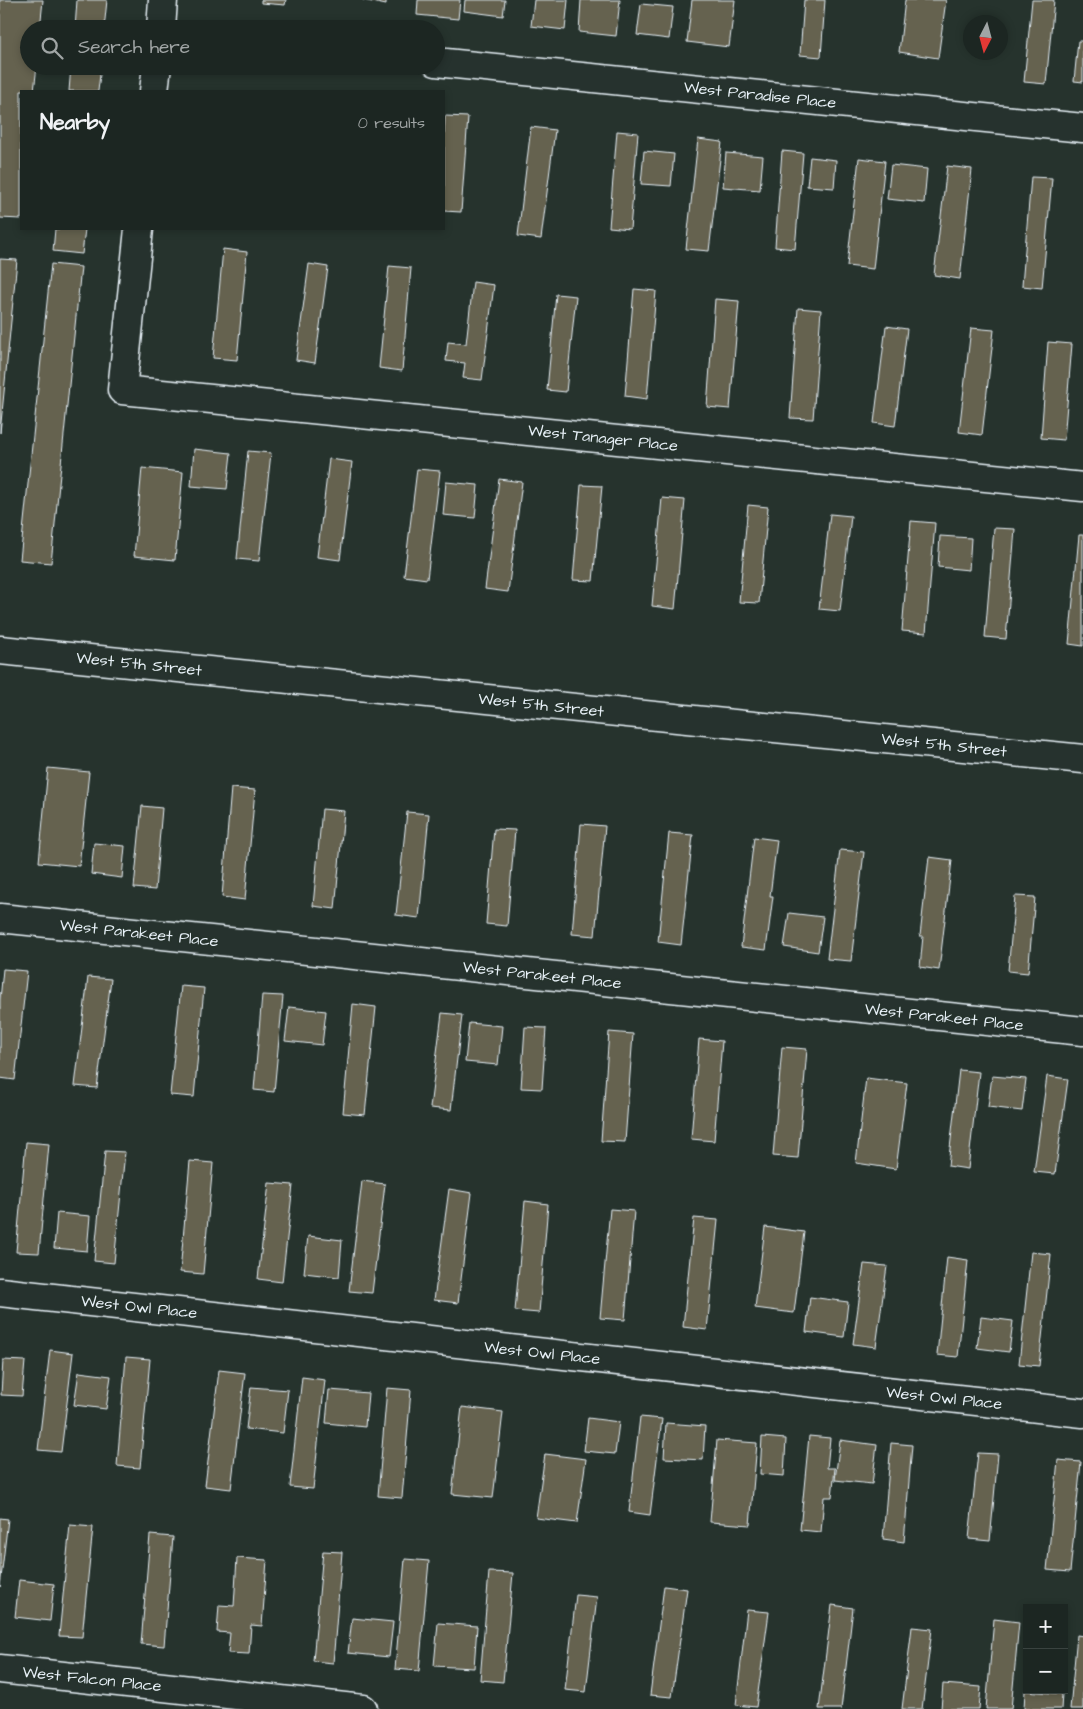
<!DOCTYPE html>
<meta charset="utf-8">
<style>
body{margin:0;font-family:"Architects Daughter",sans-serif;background:#29322f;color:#f1f3f6}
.controls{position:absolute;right:15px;bottom:15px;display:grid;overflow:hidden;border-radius:0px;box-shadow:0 2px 8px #0003}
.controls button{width:45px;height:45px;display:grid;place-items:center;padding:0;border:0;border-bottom:1px solid #3a4340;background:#1c2622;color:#f1f3f6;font:25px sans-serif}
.compass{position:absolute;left:963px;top:15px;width:45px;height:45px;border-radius:50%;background:#1c2622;box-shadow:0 2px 8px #0003;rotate:186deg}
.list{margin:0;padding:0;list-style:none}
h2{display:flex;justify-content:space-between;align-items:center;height:65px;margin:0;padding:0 20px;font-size:21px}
h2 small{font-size:16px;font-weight:400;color:#a0a5a5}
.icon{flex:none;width:28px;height:28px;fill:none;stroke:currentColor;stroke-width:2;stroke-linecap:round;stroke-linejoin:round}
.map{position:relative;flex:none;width:1083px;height:1709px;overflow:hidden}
.search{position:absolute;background:#1c2622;box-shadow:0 2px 8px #0003;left:20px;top:20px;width:425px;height:55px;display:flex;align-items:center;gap:12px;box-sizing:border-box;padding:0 18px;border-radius:28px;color:#a0a5a5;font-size:19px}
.panel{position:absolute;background:#1c2622;box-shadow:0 2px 8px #0003;left:20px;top:90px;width:425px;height:140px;border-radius:0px}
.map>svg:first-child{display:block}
.building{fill:#65624f;stroke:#e8f1f8}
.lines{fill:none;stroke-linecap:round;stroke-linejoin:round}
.minor-casing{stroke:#e8f1f8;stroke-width:31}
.minor{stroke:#26332d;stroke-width:28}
.labels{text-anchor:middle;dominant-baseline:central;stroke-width:4;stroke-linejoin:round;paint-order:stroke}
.street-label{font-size:16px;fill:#e8f1f8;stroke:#26332d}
</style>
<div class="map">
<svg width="1083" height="1709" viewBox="0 0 1083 1709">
<rect width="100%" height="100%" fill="#26332d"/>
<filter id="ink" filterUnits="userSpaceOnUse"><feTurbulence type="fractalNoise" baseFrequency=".02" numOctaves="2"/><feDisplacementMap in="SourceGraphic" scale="10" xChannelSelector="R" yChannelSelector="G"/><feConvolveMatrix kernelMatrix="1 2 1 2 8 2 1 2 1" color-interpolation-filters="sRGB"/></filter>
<g filter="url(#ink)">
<g class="building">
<path d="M0,0H43L40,29H29V66H37L34,91H21V219L0,218Z"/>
<path d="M77,0H107L104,29H75Z"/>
<path d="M261,0H286L285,5L261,3Z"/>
<path d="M363,0H386V5Z"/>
<path d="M418,0H460L458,19L417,15Z"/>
<path d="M465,0H505L503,16L464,11Z"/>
<path d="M534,0H568L565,30L531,26Z"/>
<path d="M581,0H620L616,36L579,32Z"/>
<path d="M692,0H735L729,47L687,42Z"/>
<path d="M804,0H825L821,57L800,55Z"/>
<path d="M905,0H946L938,58L899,52Z"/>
<path d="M1032,0H1054L1046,84L1024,82Z"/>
<path d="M641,4L673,7L669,39L637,35Z"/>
<path d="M1078,41H1083V82L1074,81Z"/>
<path d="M71,66H101L98,91H69Z"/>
<path d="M445,116L468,117L461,212L444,211V141Z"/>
<path d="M531,127L555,130L541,239L518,236Z"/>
<path d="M617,131L638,133L630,229L609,227Z"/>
<path d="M698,139L722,142L709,251L686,249Z"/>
<path d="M644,151L674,154L671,186L641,184Z"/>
<path d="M782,151L803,153L795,249L775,247Z"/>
<path d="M726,153L763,156L760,190L723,187Z"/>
<path d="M810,157L836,160L834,188L807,186Z"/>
<path d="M859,158L885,161L873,269L847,266Z"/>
<path d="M891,165L927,169L924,203L887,199Z"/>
<path d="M947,166L972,169L960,279L934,275Z"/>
<path d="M1031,177L1052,178L1042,288L1022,286Z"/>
<path d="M55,229H85L82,254L53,251Z"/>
<path d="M223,249L247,252L237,360L213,358Z"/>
<path d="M0,259L17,260L0,433Z"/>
<path d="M51,264L81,267L51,563L20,560Z"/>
<path d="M309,264L328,267L315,363L296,360Z"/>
<path d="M389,266L411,268L402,371L379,368Z"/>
<path d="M473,282L494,285L482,380L463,378L465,363L446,361L448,342L466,344Z"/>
<path d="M634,289L656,291L647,399L625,396Z"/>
<path d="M556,294L576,296L566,392L547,390Z"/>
<path d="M715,299L739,301L730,409L707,407Z"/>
<path d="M798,308L821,310L813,419L790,418Z"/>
<path d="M886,326L907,329L895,426L874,423Z"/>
<path d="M971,328L994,330L982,435L959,432Z"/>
<path d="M1048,342L1072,344L1064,440L1041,438Z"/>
<path d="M194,449L231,453L227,489L191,486Z"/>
<path d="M248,451L271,453L259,561L237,559Z"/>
<path d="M329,459L352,462L340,560L317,557Z"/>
<path d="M142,468L183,472L175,560L134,556Z"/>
<path d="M417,469L440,471L427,579L404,576Z"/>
<path d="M499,479L522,482L508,592L485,589Z"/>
<path d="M446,482L478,485L475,518L443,515Z"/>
<path d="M581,485L602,486L593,581L573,580Z"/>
<path d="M662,498L685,500L675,609L652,606Z"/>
<path d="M748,505L768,507L759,603L739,602Z"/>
<path d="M830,514L851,516L840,611L819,609Z"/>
<path d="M911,521L935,523L926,633L902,631Z"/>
<path d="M994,528L1015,529L1006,639L985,637Z"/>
<path d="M1079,535H1083V646L1069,644Z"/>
<path d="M940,536L971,538L969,570L938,567Z"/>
<path d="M48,768L89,772L79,866L39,862Z"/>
<path d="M231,788L255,790L245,900L222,897Z"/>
<path d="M142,806L162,808L155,890L134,888Z"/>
<path d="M322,809L344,811L335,909L313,906Z"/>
<path d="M407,812L429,814L419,918L396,915Z"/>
<path d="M581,824L605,826L595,936L572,934Z"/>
<path d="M494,829L515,830L507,926L486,924Z"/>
<path d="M669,833L693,835L681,945L658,942Z"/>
<path d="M754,837L777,840L770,896H773L766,950L741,947Z"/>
<path d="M94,843L125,846L122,878L91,874Z"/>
<path d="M840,850L864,852L851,961L827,959Z"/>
<path d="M929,857L952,860L939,970L920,967L923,936H920Z"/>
<path d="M1015,896L1035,897L1028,973L1008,971Z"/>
<path d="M789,913L823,917L818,952L784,947Z"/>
<path d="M3,969L27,971L15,1080L0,1078V1000Z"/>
<path d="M88,977L111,979L97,1088L75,1086Z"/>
<path d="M181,986L204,988L194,1097L170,1095Z"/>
<path d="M262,995L283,996L274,1092L254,1090Z"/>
<path d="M353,1004L376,1007L365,1115L343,1113Z"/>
<path d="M289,1007L326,1011L322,1045L285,1041Z"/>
<path d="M442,1013L462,1015L451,1110L430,1108Z"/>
<path d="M469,1023L502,1026L498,1065L465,1062Z"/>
<path d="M525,1027L546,1028L542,1089L521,1088Z"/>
<path d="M609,1032L633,1034L625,1142L601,1141Z"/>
<path d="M699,1039L722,1041L714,1141L691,1139Z"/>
<path d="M782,1047L807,1049L798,1158L773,1156Z"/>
<path d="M959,1070L979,1072L968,1169L948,1166Z"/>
<path d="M992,1076L1026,1079L1022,1111L988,1107Z"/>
<path d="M1047,1076L1068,1079L1055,1174L1034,1172Z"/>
<path d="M866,1078L907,1083L896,1169L856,1163Z"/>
<path d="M26,1142L49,1144L39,1253L16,1252Z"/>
<path d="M105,1151L125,1152L114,1263L94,1261Z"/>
<path d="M190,1161L213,1163L203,1274L180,1272Z"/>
<path d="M362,1181L385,1184L372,1293L349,1291Z"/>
<path d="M269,1183L293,1185L282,1282L258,1279Z"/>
<path d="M449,1189L472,1193L458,1303L434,1300Z"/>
<path d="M525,1201L548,1204L539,1313L515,1311Z"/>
<path d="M610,1209L634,1211L625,1320L600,1318Z"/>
<path d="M57,1213L90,1216L87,1251L54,1248Z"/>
<path d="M694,1218L718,1220L707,1330L683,1327Z"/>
<path d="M765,1227L804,1232L794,1313L755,1308Z"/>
<path d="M308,1236L342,1240L339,1277L304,1273Z"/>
<path d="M1031,1252L1051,1254L1039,1366L1019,1364Z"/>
<path d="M947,1257L968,1260L958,1357L937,1355Z"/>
<path d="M864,1264L887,1266L876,1347L853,1344Z"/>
<path d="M810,1297L848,1302L844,1337L806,1332Z"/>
<path d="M981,1317L1013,1321L1009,1352L977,1348Z"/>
<path d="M50,1350L73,1353L61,1452L38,1450Z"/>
<path d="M126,1357L150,1359L140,1468L117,1466Z"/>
<path d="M3,1360L25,1361L22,1396L1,1395Z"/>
<path d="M219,1370L245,1373L231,1489L205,1486Z"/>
<path d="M79,1372L111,1376L106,1409L74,1405Z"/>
<path d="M302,1377L325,1380L313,1489L290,1487Z"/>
<path d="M251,1387L288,1390L283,1433L246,1429Z"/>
<path d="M387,1388L411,1390L402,1498L378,1496Z"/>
<path d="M329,1390L368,1393L365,1427L326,1423Z"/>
<path d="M462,1407L503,1412L493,1498L452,1494Z"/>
<path d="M640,1417L662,1419L650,1515L629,1512Z"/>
<path d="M588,1418L619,1422L615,1454L584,1451Z"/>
<path d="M666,1423L705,1426L703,1460L664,1458Z"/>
<path d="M809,1436L830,1438L827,1468H835L832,1497H824L821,1532L800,1530Z"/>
<path d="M762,1437L786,1439L784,1476L760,1474Z"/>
<path d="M717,1440L757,1443L750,1525L710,1522Z"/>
<path d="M840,1440L877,1445L872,1484L835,1480Z"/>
<path d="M891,1443L912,1445L904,1542L883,1539Z"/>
<path d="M978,1453L998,1454L990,1541L969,1539Z"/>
<path d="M545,1454L586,1459L577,1523L536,1518Z"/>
<path d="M1058,1460L1081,1462L1070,1572L1047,1570Z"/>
<path d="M0,1518L8,1519L0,1587Z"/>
<path d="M70,1525L93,1527L82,1637L59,1636Z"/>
<path d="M150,1535L173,1537L164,1646L141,1644Z"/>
<path d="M323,1551L342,1552L333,1663L313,1661Z"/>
<path d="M237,1558L267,1560L262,1626L251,1625L249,1654L228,1653L230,1633L217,1632L219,1605L234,1606Z"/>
<path d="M405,1559L429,1561L419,1671L395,1669Z"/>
<path d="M489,1572L513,1573L503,1682L480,1680Z"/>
<path d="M19,1580L54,1584L50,1621L15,1617Z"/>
<path d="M664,1586L687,1589L672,1697L650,1695Z"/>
<path d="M576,1595L597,1597L586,1692L565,1690Z"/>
<path d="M832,1605L853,1608L841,1709H819Z"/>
<path d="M747,1610L769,1612L756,1707L736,1705Z"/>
<path d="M352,1618L393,1622L389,1657L348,1653Z"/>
<path d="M994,1619L1019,1622L1011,1709H986Z"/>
<path d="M438,1623L477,1626L474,1668L434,1666Z"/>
<path d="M912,1627L932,1629L922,1709H902Z"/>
<path d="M1077,1635L1083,1636V1709H1070Z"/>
<path d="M943,1684L981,1687L979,1709H941Z"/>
<path d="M1025,1691L1062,1694L1061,1709H1024Z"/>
</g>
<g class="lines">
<defs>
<g id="minor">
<path d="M161,29L163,0"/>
<path d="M436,62L1083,128"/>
<path d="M154,91L157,66"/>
<path d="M139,229L122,390L1083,487"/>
<path d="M0,650L1083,759"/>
<path d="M0,918L1083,1031"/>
<path d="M0,1292L1083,1413"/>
<path d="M0,1669L363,1709"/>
</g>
</defs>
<use href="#minor" class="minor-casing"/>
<use href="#minor" class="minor"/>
</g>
</g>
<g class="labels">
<g class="street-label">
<text transform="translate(760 95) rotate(6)">West Paradise Place</text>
<text transform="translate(603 438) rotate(6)">West Tanager Place</text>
<text transform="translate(139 664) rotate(6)">West 5th Street</text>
<text transform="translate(541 705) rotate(6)">West 5th Street</text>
<text transform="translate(944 745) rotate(6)">West 5th Street</text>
<text transform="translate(139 933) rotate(6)">West Parakeet Place</text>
<text transform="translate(542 975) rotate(6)">West Parakeet Place</text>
<text transform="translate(944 1017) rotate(6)">West Parakeet Place</text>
<text transform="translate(139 1307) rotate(6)">West Owl Place</text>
<text transform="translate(542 1353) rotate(6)">West Owl Place</text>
<text transform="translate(944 1398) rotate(6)">West Owl Place</text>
<text transform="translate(92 1679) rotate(6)">West Falcon Place</text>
</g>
</g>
</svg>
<div class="controls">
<button>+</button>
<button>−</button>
</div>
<svg class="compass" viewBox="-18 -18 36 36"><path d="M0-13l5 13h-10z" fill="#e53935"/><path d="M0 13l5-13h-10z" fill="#a0a5a5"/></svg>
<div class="search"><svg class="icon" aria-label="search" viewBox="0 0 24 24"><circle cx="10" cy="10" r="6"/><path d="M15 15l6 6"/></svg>Search here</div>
<section class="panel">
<h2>Nearby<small>0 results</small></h2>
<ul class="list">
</ul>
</section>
</div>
